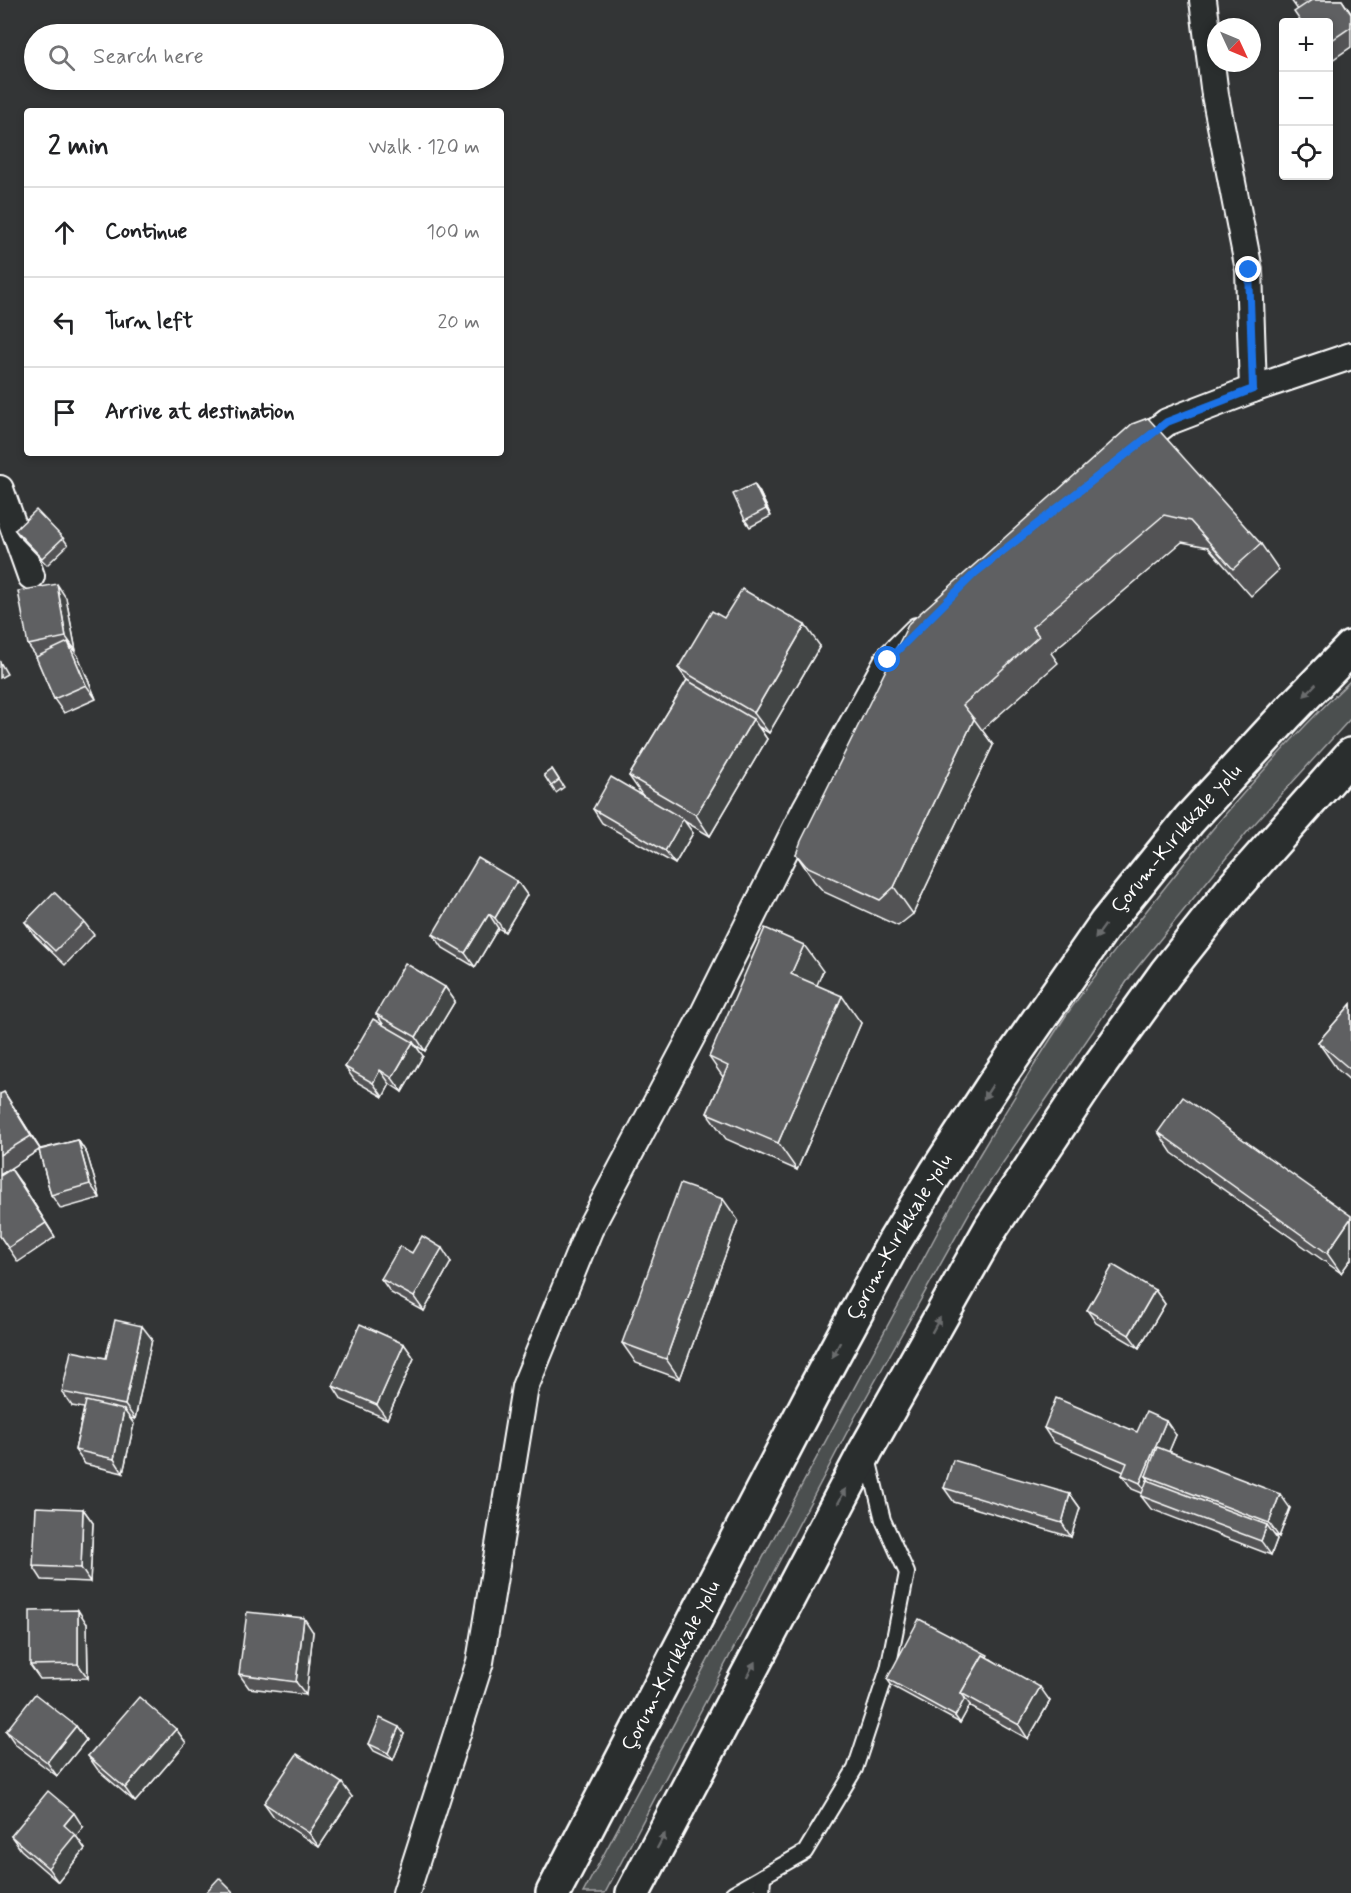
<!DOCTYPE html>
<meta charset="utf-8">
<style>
body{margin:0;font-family:Mynerve,sans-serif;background:#f2f2f2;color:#202124}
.controls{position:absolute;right:18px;top:18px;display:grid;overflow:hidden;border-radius:6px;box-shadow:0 3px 9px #0003}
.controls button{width:54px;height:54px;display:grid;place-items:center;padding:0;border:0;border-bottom:2px solid #e0e0e0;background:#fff;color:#202124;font:30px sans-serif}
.compass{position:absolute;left:1207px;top:18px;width:54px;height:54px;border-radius:50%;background:#fff;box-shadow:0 3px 9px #0003;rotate:134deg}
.stop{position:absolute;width:18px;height:18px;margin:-14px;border:4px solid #1a73e8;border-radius:50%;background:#fff}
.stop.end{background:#1a73e8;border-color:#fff;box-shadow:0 2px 6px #0008}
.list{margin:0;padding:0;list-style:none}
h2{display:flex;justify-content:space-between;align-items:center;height:78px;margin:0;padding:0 24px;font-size:26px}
h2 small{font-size:20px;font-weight:400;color:#757577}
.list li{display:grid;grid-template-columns:39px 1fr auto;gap:18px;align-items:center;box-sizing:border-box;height:90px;padding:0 24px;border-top:2px solid #e0e0e0}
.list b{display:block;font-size:22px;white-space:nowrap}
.list em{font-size:20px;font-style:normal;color:#757577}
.icon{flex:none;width:33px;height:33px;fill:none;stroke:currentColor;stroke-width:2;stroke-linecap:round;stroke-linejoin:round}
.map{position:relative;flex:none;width:1351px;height:1893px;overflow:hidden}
.search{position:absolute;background:#fff;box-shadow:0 3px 9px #0003;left:24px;top:24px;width:480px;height:66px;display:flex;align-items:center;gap:15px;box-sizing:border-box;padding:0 21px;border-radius:33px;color:#757577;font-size:22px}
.panel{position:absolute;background:#fff;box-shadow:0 3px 9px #0003;left:24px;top:108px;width:480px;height:348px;border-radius:6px}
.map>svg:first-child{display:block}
.green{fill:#4c4f50;stroke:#a6a7a8;stroke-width:1.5}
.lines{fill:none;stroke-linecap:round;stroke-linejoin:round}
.service-casing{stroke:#fff;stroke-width:18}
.minor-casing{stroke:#fff;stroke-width:30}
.trunk-casing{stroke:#fff;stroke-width:38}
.service{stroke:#2a2d2e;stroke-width:14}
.minor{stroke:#2a2d2e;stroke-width:26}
.trunk{stroke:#2a2d2e;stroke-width:33}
.wall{fill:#525354;stroke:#fff;stroke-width:1.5}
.shaded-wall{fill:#424445;stroke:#fff;stroke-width:1.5}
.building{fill:#5f6162;stroke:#fff;stroke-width:1.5}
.oneway{fill:#6a6c6d}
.route{stroke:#1a73e8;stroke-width:8}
.labels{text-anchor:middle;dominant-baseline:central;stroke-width:6;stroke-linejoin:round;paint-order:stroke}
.street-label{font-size:21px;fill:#fff;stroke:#2a2d2e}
</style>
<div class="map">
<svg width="1351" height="1893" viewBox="0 0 1351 1893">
<rect width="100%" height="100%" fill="#333536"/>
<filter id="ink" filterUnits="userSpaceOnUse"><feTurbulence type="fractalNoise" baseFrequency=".0167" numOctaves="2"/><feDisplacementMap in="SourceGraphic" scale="12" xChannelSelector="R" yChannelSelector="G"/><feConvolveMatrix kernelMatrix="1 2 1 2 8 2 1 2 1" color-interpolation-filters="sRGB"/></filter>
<g filter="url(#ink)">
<path class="green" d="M1351,680V718L1248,831L1132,974L972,1208L854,1419L605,1893H583L978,1157C1006,1110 1035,1063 1065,1017C1092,978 1122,942 1151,905C1213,826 1279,749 1351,680Z"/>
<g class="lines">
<defs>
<g id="service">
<path d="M733,1893L805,1852L855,1769L888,1669L907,1573L883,1520L868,1458"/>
<path d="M762,1893L763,1876"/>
</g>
<g id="minor">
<path d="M1203,0L1215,95L1249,270L1253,389"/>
<path d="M1132,449L1167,422L1253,389L1351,356"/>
<path d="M0,489L31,576"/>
<path d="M406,1893L480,1662L525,1387L589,1230L703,1015L806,808L888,660L917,631"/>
</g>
<g id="trunk">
<path id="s1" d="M553,1893L816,1387L893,1244L936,1173L996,1081L1106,923L1189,820L1286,715L1351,648"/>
<path d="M633,1893L866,1450L991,1228L1090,1079L1166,973L1235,886L1351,755"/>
</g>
</defs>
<use href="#service" class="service-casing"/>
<use href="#minor" class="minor-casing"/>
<use href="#trunk" class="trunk-casing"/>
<use href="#service" class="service"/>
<use href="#minor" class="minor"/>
<use href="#trunk" class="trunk"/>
</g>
<g class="wall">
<path d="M1291,0H1342L1351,13V47L1329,62V22L1298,10Z"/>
<path d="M1132,424L1261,544L1279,570L1251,596L1208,547L1182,542L1051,653L1058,663L982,730L993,745L913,914L898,926L824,892L814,881L796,854Z"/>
<path d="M759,491L771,516L750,527L745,520Z"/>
<path d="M15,530L63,538L68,545L47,565L20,537Z"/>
<path d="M66,598L76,651H74L78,656L96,699L64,713L54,699L36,656L28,645Z"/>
<path d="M724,618L820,646L769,733L759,727L767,739L710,836L684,821L693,833L675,864L602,823L593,809L643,796L629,776L687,680L678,668Z"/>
<path d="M0,662L7,674L0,678Z"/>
<path d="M552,769L564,787L556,793L544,775Z"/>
<path d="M517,881L527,895L505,932L498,928L475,967L443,948L433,934Z"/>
<path d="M25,922H84L94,935L65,965L35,936Z"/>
<path d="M823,971L816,985L861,1023L797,1170L726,1139L707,1113L723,1077L709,1057Z"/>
<path d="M445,987L455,1001L425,1051L415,1045L423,1056L402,1092L390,1084L383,1097L355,1081L345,1067L383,1024L376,1014Z"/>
<path d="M1351,1004V1081L1337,1069L1318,1042Z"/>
<path d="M0,1094L13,1106L40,1149L78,1140L87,1154L100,1198L61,1209L51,1195L39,1150L0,1175Z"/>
<path d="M1158,1132L1351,1216V1259L1341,1273L1172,1153Z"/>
<path d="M21,1183L55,1237L18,1262L0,1236Z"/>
<path d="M738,1220L680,1379L636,1363L622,1343Z"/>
<path d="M412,1253L451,1262L424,1311L391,1293L381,1279Z"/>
<path d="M1155,1290L1165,1304L1139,1348L1096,1323L1087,1310Z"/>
<path d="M152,1339L135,1419L130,1418L134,1424L123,1473L85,1464L75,1450L84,1408L72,1406L62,1392L106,1358Z"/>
<path d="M404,1344L414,1358L387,1419L342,1400L333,1386Z"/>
<path d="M1044,1428L1176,1435L1169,1451L1290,1508L1279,1537L1274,1535L1277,1539L1271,1555L1151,1509L1141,1496L1142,1493L1132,1489L1122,1475L1124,1472L1053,1442Z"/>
<path d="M944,1488L1070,1494L1080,1508L1071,1537L954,1502Z"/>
<path d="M83,1509L93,1523L90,1582L42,1580L33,1566Z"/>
<path d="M87,1624L88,1678L40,1679L30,1665Z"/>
<path d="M313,1632L306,1695L249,1688L239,1674Z"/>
<path d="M991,1659L1050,1701L1028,1739L971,1707L970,1705L960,1723L892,1686L887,1679Z"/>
<path d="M76,1726L86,1740L57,1776L16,1745L6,1731Z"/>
<path d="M176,1729L186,1743L135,1802L98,1770L88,1756Z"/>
<path d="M404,1734L393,1760L374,1751L369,1744Z"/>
<path d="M352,1797L319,1847L274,1817L264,1803Z"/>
<path d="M83,1827L76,1836L85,1849L58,1882L21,1850L11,1836Z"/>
</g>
<g class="shaded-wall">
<path d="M754,484L759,491L771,516L766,509Z"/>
<path d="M57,584L66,598L76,651L66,637Z"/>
<path d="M805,625L820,646L769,733L754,713Z"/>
<path d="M68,642L78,656L96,699L86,685Z"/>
<path d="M753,719L767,739L710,836L696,815Z"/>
<path d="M974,719L993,745L913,914L894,887Z"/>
<path d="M683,819L693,833L675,864L665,851Z"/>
<path d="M517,881L527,895L505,932L495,918Z"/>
<path d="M489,914L498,928L475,967L465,953Z"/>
<path d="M804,945L823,971L810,1001L791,974Z"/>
<path d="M445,987L455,1001L425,1051L416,1037Z"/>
<path d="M842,996L861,1023L797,1170L778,1143Z"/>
<path d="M413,1042L423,1056L402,1092L392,1078Z"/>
<path d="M380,1070L390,1084L383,1097L373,1083Z"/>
<path d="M4,1092L13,1106L40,1149L31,1136Z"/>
<path d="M78,1140L87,1154L100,1198L90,1184Z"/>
<path d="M11,1169L21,1183L55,1237L46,1223Z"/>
<path d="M723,1199L738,1220L680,1379L666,1359Z"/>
<path d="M1351,1218V1259L1341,1273L1327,1253Z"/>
<path d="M442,1248L451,1262L424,1311L414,1297Z"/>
<path d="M1155,1290L1165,1304L1139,1348L1129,1335Z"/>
<path d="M142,1326L152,1339L135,1419L125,1405Z"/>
<path d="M404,1344L414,1358L387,1419L377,1405Z"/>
<path d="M124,1410L134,1424L123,1473L114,1459Z"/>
<path d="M1166,1421L1176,1435L1157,1480L1146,1476L1154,1487L1150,1497L1140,1483Z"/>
<path d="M1070,1494L1080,1508L1071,1537L1062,1523Z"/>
<path d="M1280,1494L1290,1508L1279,1537L1269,1523Z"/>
<path d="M83,1509L93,1523L90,1582L81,1568Z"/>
<path d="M1267,1525L1277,1539L1271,1555L1261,1541Z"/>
<path d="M78,1610L87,1624L88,1678L78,1664Z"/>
<path d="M304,1618L313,1632L306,1695L296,1682Z"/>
<path d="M1040,1687L1050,1701L1028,1739L1019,1725Z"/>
<path d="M965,1698L970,1705L960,1723L955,1716Z"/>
<path d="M76,1726L86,1740L57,1776L47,1762Z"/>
<path d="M399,1727L404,1734L393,1760L388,1753Z"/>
<path d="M176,1729L186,1743L135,1802L125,1788Z"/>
<path d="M342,1783L352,1797L319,1847L309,1833Z"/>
<path d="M74,1813L83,1827L76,1836L85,1849L58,1882L48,1868L64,1825Z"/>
</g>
<g class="building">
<path d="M1312,0H1342L1351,14V27L1329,42V22H1301L1294,12Z"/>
<path d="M1148,418L1261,544L1233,569L1190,521L1164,515L1032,627L1039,636L963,705L974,719L894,887L880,900L806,866L796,854L801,841L909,623L1132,424Z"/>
<path d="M754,484L766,509L745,520L733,494Z"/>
<path d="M36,510L63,538L42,558L15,530Z"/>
<path d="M57,584L66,637L28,645L18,591Z"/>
<path d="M742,589L805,625L754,713L678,668L712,611L724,618Z"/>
<path d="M68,642L86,685L54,699L36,657Z"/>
<path d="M687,680L753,719L696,815L629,776Z"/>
<path d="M552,769L559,780L551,786L544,775Z"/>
<path d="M611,777L683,819L665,851L593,809Z"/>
<path d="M478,858L517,881L495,918L489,914L465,953L433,934Z"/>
<path d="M54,892L84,922L55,951L25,922Z"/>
<path d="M765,928L804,945L791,974L842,996L778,1143L707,1113L728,1066L709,1057Z"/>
<path d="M405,963L445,987L416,1037L376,1014Z"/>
<path d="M1351,1004V1070L1318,1042Z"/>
<path d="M373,1019L413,1042L392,1078L380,1070L373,1083L345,1067Z"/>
<path d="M4,1092L31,1136L0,1155V1094Z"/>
<path d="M1183,1097L1351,1216V1218L1327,1253L1158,1132Z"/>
<path d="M78,1140L90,1184L51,1195L39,1150Z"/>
<path d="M11,1169L46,1223L8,1248L0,1236V1176Z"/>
<path d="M680,1184L723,1199L666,1359L622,1343Z"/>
<path d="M422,1236L442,1248L414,1297L381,1279L400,1246L412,1253Z"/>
<path d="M1113,1265L1155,1290L1129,1335L1087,1310Z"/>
<path d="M115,1320L142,1326L125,1405L62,1392L71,1351L106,1358Z"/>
<path d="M360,1324L404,1344L377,1405L333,1386Z"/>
<path d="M1056,1398L1137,1432L1146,1412L1166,1421L1140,1483L1122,1475L1127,1463L1044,1428Z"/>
<path d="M86,1401L124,1410L114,1459L75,1450Z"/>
<path d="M1157,1447L1280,1494L1269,1523L1146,1476Z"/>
<path d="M953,1460L1070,1494L1062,1523L944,1488Z"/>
<path d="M1147,1480L1267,1525L1261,1541L1141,1496Z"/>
<path d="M36,1507L83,1509L81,1568L33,1566Z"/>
<path d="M78,1610V1664L30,1665V1611Z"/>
<path d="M247,1612L304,1618L296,1682L239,1674Z"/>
<path d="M919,1619L988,1655L987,1657L983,1655L961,1693L965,1698L955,1716L887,1679Z"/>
<path d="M983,1655L1040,1687L1019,1725L961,1693Z"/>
<path d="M35,1694L76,1726L47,1762L6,1731Z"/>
<path d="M139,1697L176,1729L125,1788L88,1756Z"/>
<path d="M380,1718L399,1727L388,1753L369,1744Z"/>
<path d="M297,1754L342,1783L309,1833L264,1803Z"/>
<path d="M48,1791L74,1813L64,1825L75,1835L48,1868L11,1836Z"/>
<path d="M219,1878L234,1893H205Z"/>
</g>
<defs><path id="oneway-solid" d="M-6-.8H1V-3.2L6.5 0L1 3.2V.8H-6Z" transform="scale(1.5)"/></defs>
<g class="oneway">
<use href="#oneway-solid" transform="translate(1310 690) rotate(134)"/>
<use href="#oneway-solid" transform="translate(1100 932) rotate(126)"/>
<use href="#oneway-solid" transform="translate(988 1092) rotate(123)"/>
<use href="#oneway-solid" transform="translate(936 1325) rotate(-61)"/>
<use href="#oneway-solid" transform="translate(836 1350) rotate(118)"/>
<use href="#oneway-solid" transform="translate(842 1496) rotate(-62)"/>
<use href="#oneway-solid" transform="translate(751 1669) rotate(-62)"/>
<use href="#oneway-solid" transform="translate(661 1841) rotate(-62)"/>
</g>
</g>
<g class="lines" filter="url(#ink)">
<path class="route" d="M888,660L976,572L1167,422L1253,389L1249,270"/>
</g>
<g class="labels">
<g class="street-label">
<text stroke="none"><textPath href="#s1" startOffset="1228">Çorum-Kırıkkale yolu</textPath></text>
<text stroke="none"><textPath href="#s1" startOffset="742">Çorum-Kırıkkale yolu</textPath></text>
<text stroke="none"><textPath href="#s1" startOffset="256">Çorum-Kırıkkale yolu</textPath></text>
</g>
</g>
</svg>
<div class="controls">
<button>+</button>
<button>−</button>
<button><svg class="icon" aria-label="locate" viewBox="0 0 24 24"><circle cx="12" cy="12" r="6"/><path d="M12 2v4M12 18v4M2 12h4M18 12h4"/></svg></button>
</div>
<svg class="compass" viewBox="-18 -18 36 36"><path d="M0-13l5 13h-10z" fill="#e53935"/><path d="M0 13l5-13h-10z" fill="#757577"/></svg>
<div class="stop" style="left:888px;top:660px"></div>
<div class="stop end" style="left:1249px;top:270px"></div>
<div class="search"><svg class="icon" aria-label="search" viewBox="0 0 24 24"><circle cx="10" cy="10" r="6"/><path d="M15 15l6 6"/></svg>Search here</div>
<section class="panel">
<h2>2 min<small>Walk · 120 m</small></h2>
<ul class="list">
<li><svg class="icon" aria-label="ahead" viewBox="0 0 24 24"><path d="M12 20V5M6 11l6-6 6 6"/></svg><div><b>Continue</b></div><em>100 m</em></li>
<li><svg class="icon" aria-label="left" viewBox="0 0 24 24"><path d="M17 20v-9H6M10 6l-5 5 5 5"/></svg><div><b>Turn left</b></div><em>20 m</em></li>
<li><svg class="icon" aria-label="arrive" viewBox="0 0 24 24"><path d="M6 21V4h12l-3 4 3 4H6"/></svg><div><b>Arrive at destination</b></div></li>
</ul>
</section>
</div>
